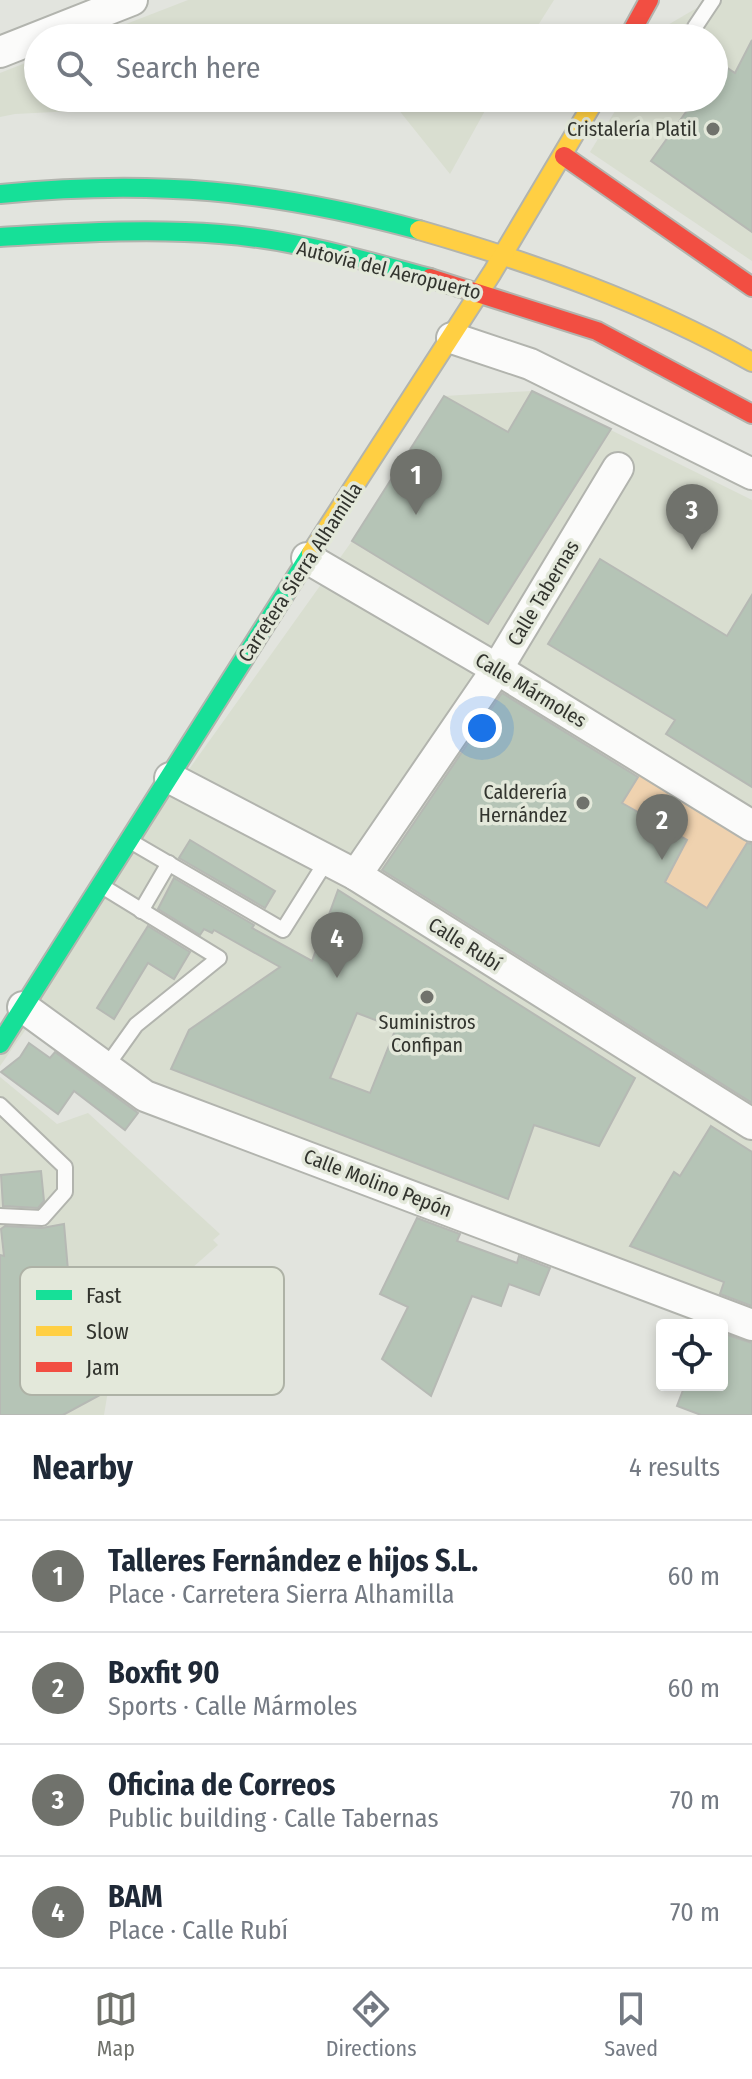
<!DOCTYPE html>
<meta charset="utf-8">
<style>
body{margin:0;font-family:"Fira Sans Condensed",sans-serif;background:#f6f6f7;color:#1f2937}
.controls{position:absolute;right:24px;bottom:24px;display:grid;overflow:hidden;border-radius:8px;box-shadow:0 4px 12px #0003}
.controls button{width:72px;height:72px;display:grid;place-items:center;padding:0;border:0;border-bottom:2px solid #e0e1e3;background:#fff;color:#1f2937;font:40px sans-serif}
.you{position:absolute;left:482px;top:728px;width:28px;height:28px;margin:-20px;border:6px solid #fff;border-radius:50%;background:#1a73e8;box-shadow:0 0 0 12px #1a73e833}
.badge{display:grid;place-items:center;width:52px;height:52px;border-radius:50%;background:#70726c;color:#fff;font-size:26px;font-weight:700}
.pin{position:absolute;translate:-50% -66px;filter:drop-shadow(0 2px 4px #0008)}
.pin::after{content:'';position:absolute;top:42px;width:28px;height:24px;background:inherit;clip-path:polygon(0 0,100% 0,50% 100%)}
.list{margin:0;padding:0;list-style:none}
h2{display:flex;justify-content:space-between;align-items:center;height:104px;margin:0;padding:0 32px;font-size:34px}
h2 small{font-size:26px;font-weight:400;color:#747a83}
.list li{display:grid;grid-template-columns:52px 1fr auto;gap:24px;align-items:center;box-sizing:border-box;height:112px;padding:0 32px;border-top:2px solid #e0e1e3}
.list b{display:block;font-size:30px;white-space:nowrap}
.list p{margin:0;font-size:26px;white-space:nowrap;color:#747a83}
.list em{font-size:26px;font-style:normal;color:#747a83}
.icon{flex:none;width:44px;height:44px;fill:none;stroke:currentColor;stroke-width:2;stroke-linecap:round;stroke-linejoin:round}
.map{position:relative;flex:none;width:752px;height:1415px;overflow:hidden}
.search{position:absolute;background:#fff;box-shadow:0 4px 12px #0003;left:24px;right:24px;top:24px;height:88px;display:flex;align-items:center;gap:20px;box-sizing:border-box;padding:0 28px;border-radius:44px;color:#747a83;font-size:30px}
.sheet{height:552px;background:#fff}
nav{display:flex;justify-content:space-around;align-items:center;box-sizing:border-box;height:112px;border-top:2px solid #e0e1e3;background:#fff;font-size:22px;color:#747a83}
nav a{display:grid;justify-items:center;gap:4px}
nav .on{color:#70726c}
.map>svg:first-child{display:block}
.built{fill:#d9ded0}
.green{fill:#efd2af}
.building{fill:#b5c4b6;stroke:#b6b9b4;stroke-width:2;fill-rule:evenodd}
.lines{fill:none;stroke-linecap:round;stroke-linejoin:round}
.lane-casing{stroke:#b2b4ae;stroke-width:18}
.street-casing{stroke:#b2b4ae;stroke-width:34}
.fast-casing{stroke:#b2b4ae;stroke-width:22}
.slow-casing{stroke:#b2b4ae;stroke-width:22}
.jam-casing{stroke:#b2b4ae;stroke-width:22}
.lane{stroke:#fbfbfa;stroke-width:14}
.street{stroke:#fbfbfa;stroke-width:30}
.fast{stroke:#16e098;stroke-width:18}
.slow{stroke:#ffcf43;stroke-width:18}
.jam{stroke:#f24e42;stroke-width:18}
.poi-dot{fill:#70726c;stroke:#e3e8da;stroke-width:3}
.labels{text-anchor:middle;dominant-baseline:central;stroke-width:7;stroke-linejoin:round;paint-order:stroke}
.poi-label{font-size:20px;fill:#32342e;stroke:#e3e8da;text-anchor:end}
.street-label{font-size:20px;fill:#32342e;stroke:#e3e8da}
.key{fill:#e3e8da;stroke:#aeb2a6;stroke-width:2}
.key-label{font-size:22px;fill:#32342e}
</style>
<div class="map">
<svg width="752" height="1415" viewBox="0 0 752 1415">
<rect width="100%" height="100%" fill="#e2e4de"/>
<g class="built">
<path d="M188,0H554L530,38H90Z"/>
<path d="M706,0H752V261L590,152L623,98H714V38H659L666,26L707,2Z"/>
<path d="M38,58V98H492L450,174L398,109L192,105L15,114L0,117V73Z"/>
<path d="M532,391L752,500V1323L149,1092L38,1012L0,1066V1034L352,541L444,396Z"/>
<path d="M0,1077L57,1124L88,1113L220,1234L213,1240L218,1245L141,1313L120,1318L104,1415H0Z"/>
</g>
<path class="green" d="M642,771L751,838L707,908L665,882L566,893Z"/>
<g class="building">
<path d="M752,40V232L651,161L696,98H714V59L735,73Z"/>
<path d="M532,391L611,429L488,624L352,541L444,396L508,432Z"/>
<path d="M600,559L727,636L752,595V787L666,734L675,720L548,644Z"/>
<path d="M502,693L638,777L622,803L687,840L665,882L707,908L747,843L752,844V1103L382,870Z"/>
<path d="M190,840L275,891L265,908L179,858Z"/>
<path d="M174,878L254,925L252,928L312,961L338,890L635,1078L599,1146L534,1125L508,1199L171,1069L189,1030L280,967L214,930L212,933L204,929L200,935L158,909ZM357,1013L396,1028L370,1093L330,1078Z"/>
<path d="M148,926L190,952L174,979L148,963L114,1019L97,1008Z"/>
<path d="M29,1043L50,1058L55,1052L138,1113L125,1130L74,1091L58,1114L1,1072L20,1057Z"/>
<path d="M711,1126L752,1152V1306L720,1294L724,1282L630,1246L674,1172L680,1176Z"/>
<path d="M41,1171L44,1201L38,1208L3,1206L1,1175Z"/>
<path d="M417,1218L460,1234L457,1241L490,1253L517,1263L519,1256L550,1268L539,1295L509,1284L501,1306L472,1296L431,1396L382,1359L408,1307L380,1294Z"/>
<path d="M64,1224L69,1282L89,1290L113,1388L63,1415H0V1255L4,1256L1,1229L5,1226L42,1228Z"/>
<path d="M722,1333L752,1343V1415H701L677,1406L685,1385H722Z"/>
</g>
<g class="lines">
<defs>
<g id="lane">
<path d="M695,27L713,0"/>
<path d="M130,841L283,930L327,860"/>
<path d="M105,888L219,958L136,1025L106,1067"/>
<path d="M141,911L169,863"/>
<path d="M0,1105L65,1167V1192L42,1218L0,1216"/>
</g>
<g id="street">
<path d="M0,52L132,0"/>
<path d="M452,338L530,364L752,474"/>
<path d="M307,558L497,669L752,826"/>
<path d="M170,778L356,875L752,1124"/>
<path d="M356,875L497,669L618,468"/>
<path d="M23,1007L145,1096L752,1325"/>
</g>
<g id="fast">
<path d="M0,194C152,179 272,190 419,230"/>
<path d="M0,237C73,233 147,228 220,234C292,239 362,260 430,278"/>
<path d="M0,1044L311,553"/>
</g>
<g id="slow">
<path d="M419,230C534,263 647,303 752,362"/>
<path d="M311,553L492,273L596,98"/>
</g>
<g id="jam">
<path d="M628,38L649,0"/>
<path d="M564,156L752,287"/>
<path d="M430,278L597,331L752,414"/>
</g>
</defs>
<use href="#lane" class="lane-casing"/>
<use href="#street" class="street-casing"/>
<use href="#fast" class="fast-casing"/>
<use href="#slow" class="slow-casing"/>
<use href="#jam" class="jam-casing"/>
<use href="#lane" class="lane"/>
<use href="#street" class="street"/>
<use href="#fast" class="fast"/>
<use href="#slow" class="slow"/>
<use href="#jam" class="jam"/>
</g>
<g class="poi-dot">
<circle cx="713" cy="129" r="8"/>
<circle cx="583" cy="803" r="8"/>
<circle cx="427" cy="997" r="8"/>
</g>
<g class="labels">
<g class="poi-label">
<text x="697" y="129">Cristalería Platil</text>
<text x="567" y="792">Calderería<tspan x="567" dy="23">Hernández</tspan></text>
<text x="427" y="1022" text-anchor="middle">Suministros<tspan x="427" dy="23">Confipan</tspan></text>
</g>
<g class="street-label">
<text transform="translate(389 270) rotate(14)">Autovía del Aeropuerto</text>
<text transform="translate(300 572) rotate(-57)">Carretera Sierra Alhamilla</text>
<text transform="translate(543 593) rotate(-59)">Calle Tabernas</text>
<text transform="translate(531 690) rotate(31)">Calle Mármoles</text>
<text transform="translate(465 944) rotate(32)">Calle Rubí</text>
<text transform="translate(378 1183) rotate(21)">Calle Molino Pepón</text>
</g>
</g>
<rect x="20" y="1267" width="264" height="128" rx="12" class="key"/>
<rect x="36" y="1290" width="36" height="10" fill="#16e098"/>
<rect x="36" y="1326" width="36" height="10" fill="#ffcf43"/>
<rect x="36" y="1362" width="36" height="10" fill="#f24e42"/>
<g class="key-label">
<text x="86" y="1303">Fast</text>
<text x="86" y="1339">Slow</text>
<text x="86" y="1375">Jam</text>
</g>
</svg>
<div class="controls">
<button><svg class="icon" aria-label="locate" viewBox="0 0 24 24"><circle cx="12" cy="12" r="6"/><path d="M12 2v4M12 18v4M2 12h4M18 12h4"/></svg></button>
</div>
<div class="you"></div>
<div class="pin badge" style="left:416px;top:515px">1</div>
<div class="pin badge" style="left:662px;top:860px">2</div>
<div class="pin badge" style="left:692px;top:550px">3</div>
<div class="pin badge" style="left:337px;top:978px">4</div>
<div class="search"><svg class="icon" aria-label="search" viewBox="0 0 24 24"><circle cx="10" cy="10" r="6"/><path d="M15 15l6 6"/></svg>Search here</div>
</div>
<section class="sheet">
<h2>Nearby<small>4 results</small></h2>
<ul class="list">
<li><span class="badge">1</span><div><b>Talleres Fernández e hijos S.L.</b><p>Place · Carretera Sierra Alhamilla</p></div><em>60 m</em></li>
<li><span class="badge">2</span><div><b>Boxfit 90</b><p>Sports · Calle Mármoles</p></div><em>60 m</em></li>
<li><span class="badge">3</span><div><b>Oficina de Correos</b><p>Public building · Calle Tabernas</p></div><em>70 m</em></li>
<li><span class="badge">4</span><div><b>BAM</b><p>Place · Calle Rubí</p></div><em>70 m</em></li>
</ul>
</section>
<nav>
<a class="on"><svg class="icon" aria-label="map" viewBox="0 0 24 24"><path d="M3 6l6-2 6 2 6-2v14l-6 2-6-2-6 2zM9 4v14M15 6v14"/></svg>Map</a>
<a><svg class="icon" aria-label="directions" viewBox="0 0 24 24"><path d="M12 3l9 9-9 9-9-9zM9 14v-3h6M13 9l2 2-2 2"/></svg>Directions</a>
<a><svg class="icon" aria-label="saved" viewBox="0 0 24 24"><path d="M7 4h10v16l-5-4-5 4z"/></svg>Saved</a>
</nav>
